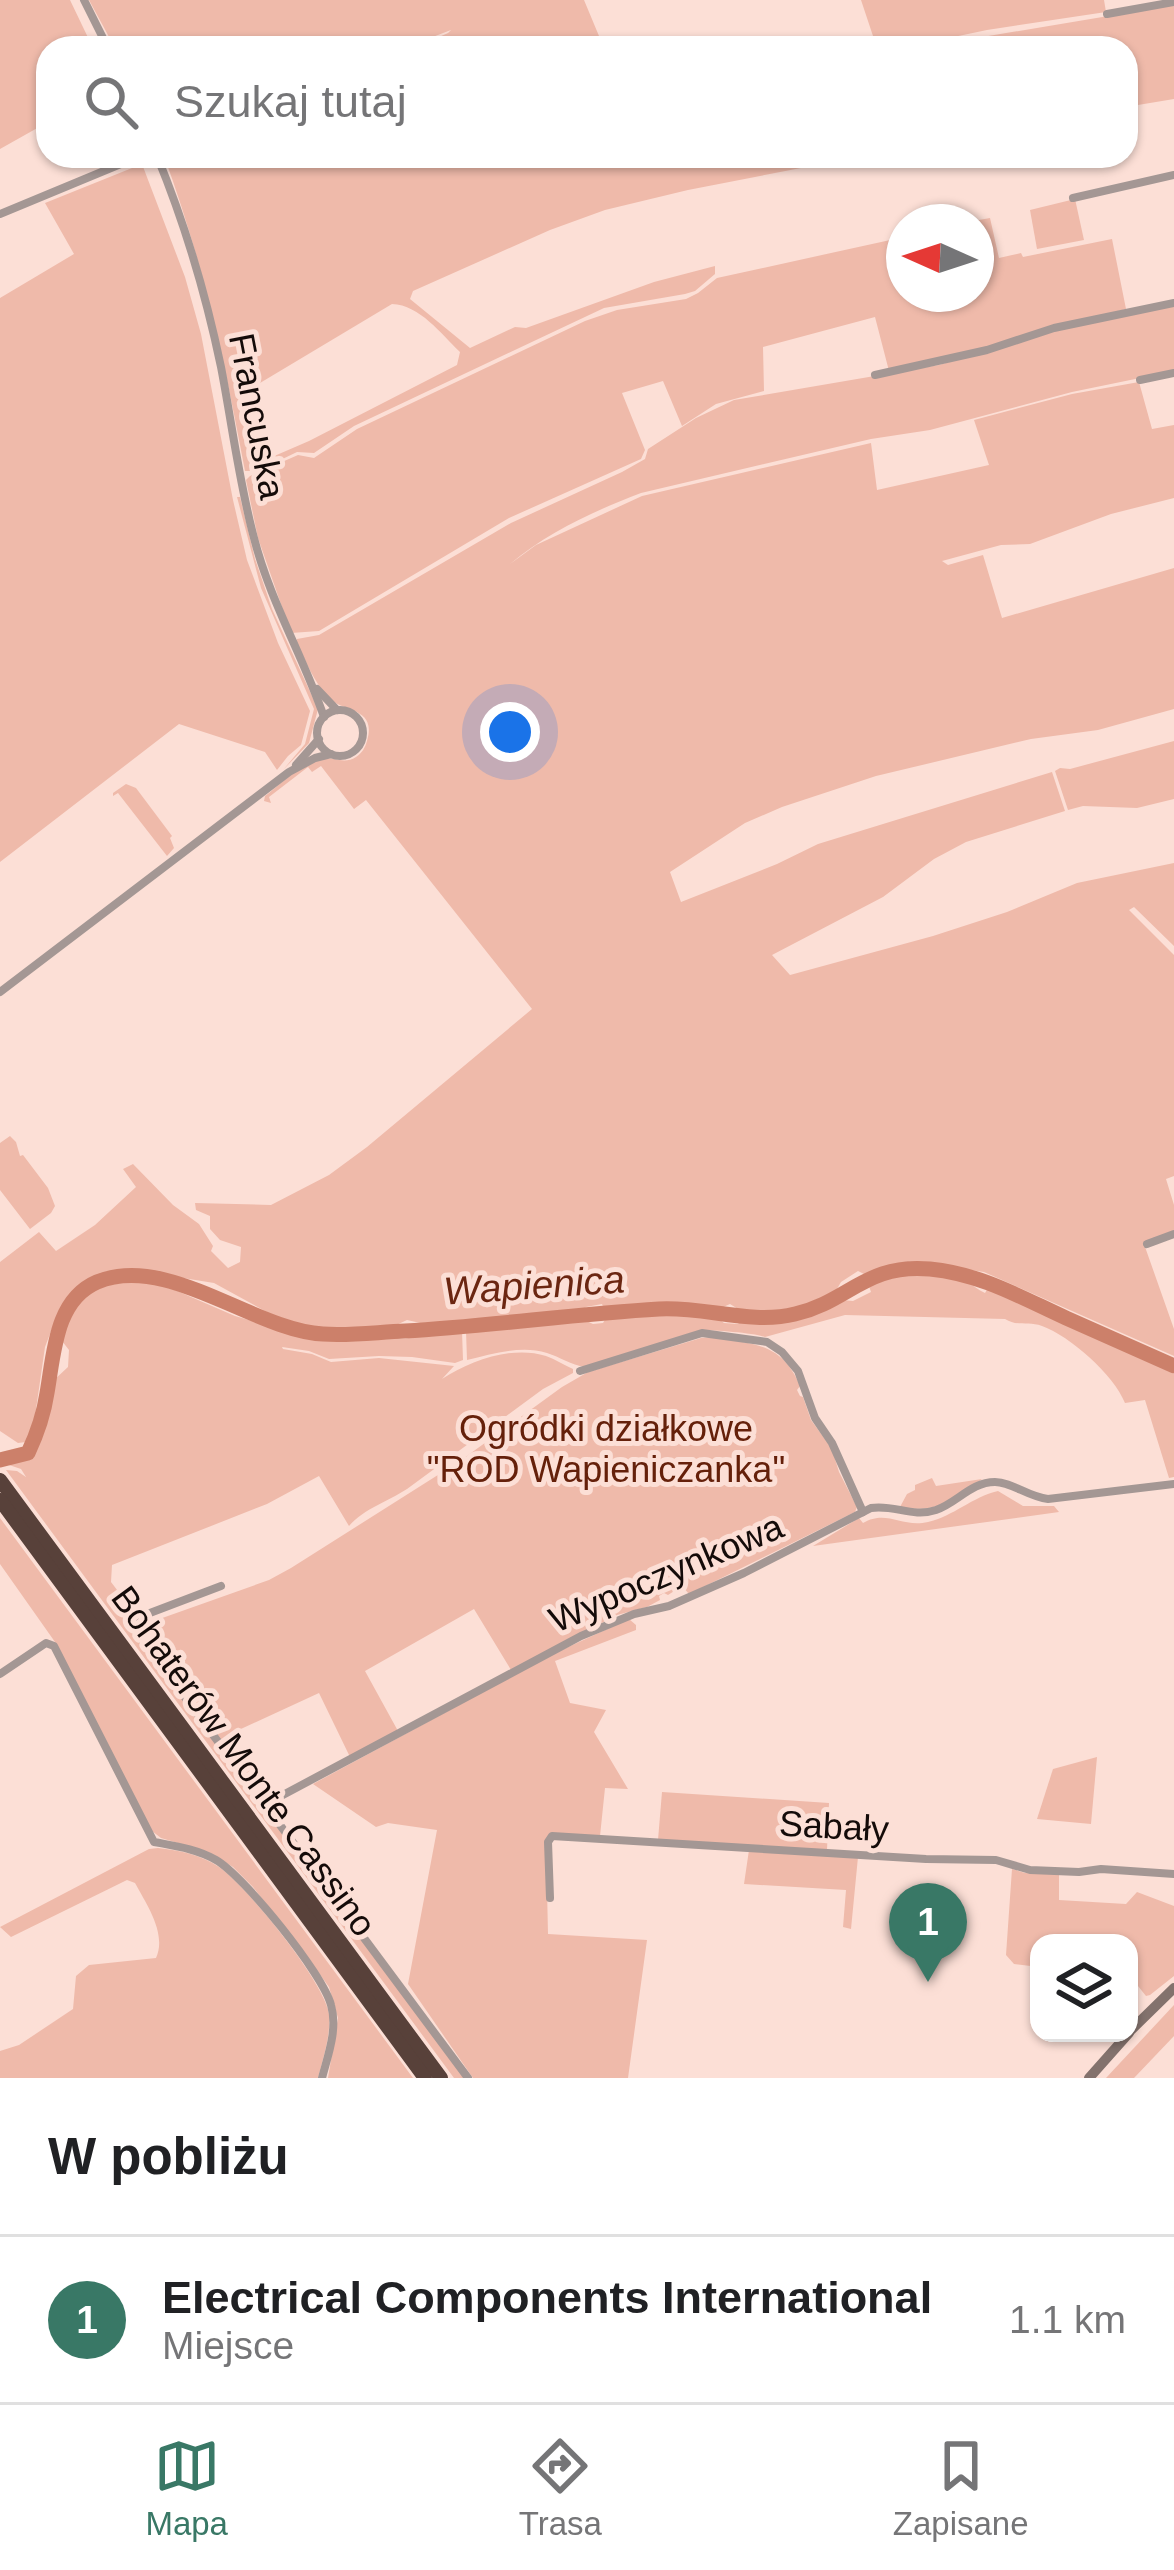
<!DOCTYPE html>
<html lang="pl">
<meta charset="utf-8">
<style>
body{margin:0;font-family:Arial,sans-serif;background:#f2f2f2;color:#202124}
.controls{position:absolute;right:36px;bottom:36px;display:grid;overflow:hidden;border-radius:24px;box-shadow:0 3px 9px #0004}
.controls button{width:108px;height:108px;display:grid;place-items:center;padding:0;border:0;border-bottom:3px solid #e0e0e0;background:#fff;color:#202124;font:60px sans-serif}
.compass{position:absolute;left:886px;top:204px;width:108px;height:108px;border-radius:50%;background:#fff;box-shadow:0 3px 9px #0004;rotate:273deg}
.you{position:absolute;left:510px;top:732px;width:42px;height:42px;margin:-30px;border:9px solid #fff;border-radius:50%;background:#1a73e8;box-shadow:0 0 0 18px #1a73e833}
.badge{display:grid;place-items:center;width:78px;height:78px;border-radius:50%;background:#397866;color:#fff;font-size:39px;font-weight:700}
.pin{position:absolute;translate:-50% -99px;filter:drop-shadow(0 3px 6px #0008)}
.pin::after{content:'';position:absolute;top:63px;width:42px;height:36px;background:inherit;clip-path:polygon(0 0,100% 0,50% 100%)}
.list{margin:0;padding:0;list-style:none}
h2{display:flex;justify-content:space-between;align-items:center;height:156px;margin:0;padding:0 48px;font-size:51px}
h2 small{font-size:39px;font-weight:400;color:#757577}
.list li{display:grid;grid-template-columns:78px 1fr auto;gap:36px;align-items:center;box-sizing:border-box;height:168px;padding:0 48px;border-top:3px solid #e0e0e0}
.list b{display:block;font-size:45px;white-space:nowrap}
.list p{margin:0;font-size:39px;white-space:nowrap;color:#757577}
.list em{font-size:39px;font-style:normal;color:#757577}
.icon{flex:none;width:66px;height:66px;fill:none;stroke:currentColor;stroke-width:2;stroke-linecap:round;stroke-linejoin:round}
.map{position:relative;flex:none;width:1174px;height:2078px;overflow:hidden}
.search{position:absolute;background:#fff;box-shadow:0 3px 9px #0004;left:36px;right:36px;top:36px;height:132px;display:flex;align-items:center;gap:30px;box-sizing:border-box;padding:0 42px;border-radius:36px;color:#757577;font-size:45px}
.sheet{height:324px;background:#fff}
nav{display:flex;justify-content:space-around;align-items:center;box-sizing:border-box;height:168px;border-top:3px solid #e0e0e0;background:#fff;font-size:33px;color:#757577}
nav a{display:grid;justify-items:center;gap:6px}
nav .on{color:#397866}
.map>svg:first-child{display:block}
.green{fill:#efbaaa}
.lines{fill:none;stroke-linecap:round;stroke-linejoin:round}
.river{stroke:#cc806a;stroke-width:15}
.minor{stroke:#a49794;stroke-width:8}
.secondary{stroke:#83726d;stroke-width:10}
.motorway{stroke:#58413a;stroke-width:14}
.labels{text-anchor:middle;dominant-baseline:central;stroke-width:10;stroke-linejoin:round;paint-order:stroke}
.street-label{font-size:36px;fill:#140b09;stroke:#fcdfd6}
.park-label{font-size:36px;fill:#65200a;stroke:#fcdfd6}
.water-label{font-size:39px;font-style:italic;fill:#6b2611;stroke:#fcdfd6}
</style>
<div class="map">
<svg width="1174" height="2078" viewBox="0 0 1174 2078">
<rect width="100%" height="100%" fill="#fcdfd6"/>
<g class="green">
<path d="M0,0H70L93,48H48V122L0,149Z"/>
<path d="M89,0H584L604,48H414L448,33L451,30L404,48H115Z"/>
<path d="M861,0H1104L1106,12L987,30L901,48H877Z"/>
<path d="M1174,5V99L1126,107V48H917Z"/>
<path d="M164,156H863L688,190L605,210L550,230L413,291L410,299L470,348L515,327L526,328L654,282L715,266V274L695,291L685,294L604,308L354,426L314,453L297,452L268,466L272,457L309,441L457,365L460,352C441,334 420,305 392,304L260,383L241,391L255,471H245C225,363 202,259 164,156Z"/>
<path d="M142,164L185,277L201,334L233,500L247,560L278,643L310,711L301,745L288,756L277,770L265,752L179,724L0,862V298L74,254L45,203Z"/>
<path d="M1075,199L1084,240L1037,249L1030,210Z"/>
<path d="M990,218L999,258L1021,253L1023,257L1112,239L1126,309L987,348L889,371L875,317L763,347L764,391L716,404L682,426L663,381L622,393L645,450L641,459L509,518L319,631L291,633L258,538L246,480L250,476L298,455L314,458L357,429L585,321L617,310L686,299L698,293L717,278L904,237V294H976V222H968Z"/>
<path d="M1174,305V371L1072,392L930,430L871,439L641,493C594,511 548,532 510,564L536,545L642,496L871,443L877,490L989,465L974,420L1072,394L1139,382L1152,429L1174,425V498L1111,514L1030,544L1001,545L942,561L948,565L983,555L1002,618L1174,568V709L1098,730L1031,739L876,776L782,807L745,823L670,872L681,902L777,864L818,844L1052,772L1065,811L966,842L934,859L883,897L772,955L790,975L933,936L1007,912L1077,883L1174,863V946L1134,907L1129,910L1174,955V1176L1166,1179L1174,1205V1232L1144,1244L1174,1329V1356L984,1272L910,1261L882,1267L866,1275L858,1271L841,1282L834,1294L799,1309L773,1313L743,1312L730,1304L721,1308L665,1306L604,1309L602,1304L586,1307L581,1312L425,1324L407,1320L392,1327L327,1330L303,1326L276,1317L214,1283L152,1273L129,1272L98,1277L72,1294L59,1310L45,1347L35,1416L26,1442L18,1443L0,1431V1262L39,1232L56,1251L95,1225L136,1187L123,1169L133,1164L173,1205L199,1224L213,1246L211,1251L228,1268L240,1262L241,1247L220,1240L210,1229V1216L196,1210L195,1203L271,1205L329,1175L367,1147L532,1009L366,800L354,809L321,766L312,772L308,767L269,797L271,803L264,801L265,796C280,785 301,763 320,759C332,756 344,765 356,757C362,753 365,748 367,741C377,707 344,713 329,698C314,683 305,659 296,641L297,639L319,635L511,523L622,472L645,459L648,449L696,418L734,400L939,365L1055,330Z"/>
<path d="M237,497H240L255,559L272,609L318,709L309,743L283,770L305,744L314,709L261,588Z"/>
<path d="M1174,741V799L1137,808L1083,806L1068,810L1055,771L1060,768L1070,769Z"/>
<path d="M126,784L136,788L172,836L170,838L174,848L167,856L118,793L113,796V793Z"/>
<path d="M10,1136L16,1142L20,1156L23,1155L48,1188L55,1206L51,1213L30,1229L0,1190V1143Z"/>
<path d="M912,1272C928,1274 952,1273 967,1281C973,1285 978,1290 985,1293L988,1288L1115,1343L1174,1374V1477L1169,1478L1145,1400L1125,1403C1114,1375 1070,1336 1042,1326C1028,1321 1018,1327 1005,1319L845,1315L765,1337C755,1333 714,1330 701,1330L585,1367C571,1365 560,1357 547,1353C521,1345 493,1354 467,1360L466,1331L580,1318L593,1324L603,1323L606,1318L675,1312L715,1316L724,1323L738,1324L742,1320L771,1322L793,1319L842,1300L853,1301L871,1292L869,1286L886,1277Z"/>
<path d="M137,1281L168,1287L235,1316L305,1336L325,1338L392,1336C406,1342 407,1338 420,1334C432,1330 449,1332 462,1331L463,1360L455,1363L412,1357L379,1356L329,1359L309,1351L282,1347L283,1349L312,1354L331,1362L379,1358L454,1366L442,1379C470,1361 512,1345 546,1356C555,1359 564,1365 573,1369V1373L543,1389L407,1489C387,1502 365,1508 349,1526L319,1476L267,1504L112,1565L111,1582L124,1599L114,1605L465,2078H454L6,1470L17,1471L26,1477L21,1469L6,1464L24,1460L32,1452L53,1381L68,1367L69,1350L62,1341C72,1293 91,1286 137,1281Z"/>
<path d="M715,1337C756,1345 782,1343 800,1386L797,1390L800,1396L803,1397L811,1420L832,1449L839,1472L857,1507L855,1512L689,1594L682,1586L668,1595L664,1593L659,1596L660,1600L647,1607L617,1615L511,1670L474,1609L365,1671L398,1731L350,1757L319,1693L230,1734L261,1778L245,1775L152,1646L148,1633L151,1622L269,1580L291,1568L460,1461L562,1387L588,1372L701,1338Z"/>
<path d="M932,1478L936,1486L982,1479C953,1500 937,1514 900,1507L907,1494L915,1490V1485Z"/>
<path d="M998,1491L1023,1506H1054L1059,1512L813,1546L859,1518L863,1523C887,1509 901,1528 928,1522C954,1516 972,1497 998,1491Z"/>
<path d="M0,1518L413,2078H328L338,2018L329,1987L321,1976L253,1887L233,1867L208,1852L161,1838L152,1831L55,1642L0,1564Z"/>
<path d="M629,1619L636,1625V1630L555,1661L570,1703L606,1710L594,1732L628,1789L605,1788L600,1836L552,1833L546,1843L548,1934L647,1940L628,2078H473L408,1984L437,1830L388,1823L376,1827L313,1784L553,1654Z"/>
<path d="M1097,1757L1091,1824L1037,1819L1053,1769Z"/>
<path d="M662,1792L829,1803L827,1850L658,1840Z"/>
<path d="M158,1848C179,1850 201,1855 219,1867C247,1886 325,1983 329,2014C331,2035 323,2058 318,2078H0V2051L19,2045L73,2009L76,1976L89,1965L156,1958C167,1934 147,1905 135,1883L127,1880L11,1937L0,1927L149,1849Z"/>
<path d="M749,1850L858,1857L851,1929L843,1927L846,1890L744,1884Z"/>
<path d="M1012,1869L1025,1873L1059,1874V1900L1126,1904L1137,1892L1174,1906V1976L1150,1995L1146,1996L1138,1986L1129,1987V1943H1039V1967L1014,1964L1006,1955Z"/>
<path d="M1174,2005V2036L1134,2078H1106Z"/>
</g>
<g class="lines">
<path class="river" d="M0,1460L28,1453C37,1434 44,1413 47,1393C54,1354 55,1300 97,1282C168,1253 253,1330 323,1334C350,1336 378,1332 405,1331C490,1326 574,1314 659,1309C703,1306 751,1325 795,1314C848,1302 866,1263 930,1269C981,1274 1020,1297 1066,1318C1102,1334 1138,1350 1174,1366"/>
<g class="minor">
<path d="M84,0L108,48"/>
<path d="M1107,14L1174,2"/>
<path d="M157,156C185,224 206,295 221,367C232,424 239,482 254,538C270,601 303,656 324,717"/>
<path d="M1073,198L1174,175"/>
<path d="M0,214L140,156"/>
<path d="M875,375L987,350L1054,328L1174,303"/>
<path d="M1140,380L1174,373"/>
<path d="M317,689L337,710"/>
<circle cx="340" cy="733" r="23"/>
<path d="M296,765L319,739"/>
<path d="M0,992L289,772L315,758L331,754"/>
<path d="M1147,1244L1174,1234"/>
<path d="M580,1371L702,1333L767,1342L782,1352L798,1371L815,1418L832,1443L863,1512"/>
<path d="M221,1586L142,1616L138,1623L141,1638L468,2078"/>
<path d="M0,1674L46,1643L54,1646L154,1842C175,1846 197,1849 216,1860C244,1876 323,1974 331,2005C338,2029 328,2055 322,2078"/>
<path d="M266,1804L581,1636L634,1614L669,1606L744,1573L871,1508C894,1504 912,1518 936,1510C957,1503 971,1482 995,1482C1012,1482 1028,1497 1048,1499L1174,1484"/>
<path d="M550,1898L548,1842L552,1836L926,1859L996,1860L1030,1870L1079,1872L1101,1869L1174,1874"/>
</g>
<g class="secondary">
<path d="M1129,2032L1174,1988"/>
<path d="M1089,2078L1129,2033"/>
</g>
<g class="motorway">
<path d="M0,1480L441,2078"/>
<path d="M0,1500L425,2078"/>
</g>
</g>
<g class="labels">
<g class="street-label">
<text transform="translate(257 416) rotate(79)">Francuska</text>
<text transform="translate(666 1573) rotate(-23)">Wypoczynkowa</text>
<text transform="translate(244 1761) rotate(54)">Bohaterów Monte Cassino</text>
<text transform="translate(834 1826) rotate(3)">Sabały</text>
</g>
<g class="park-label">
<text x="606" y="1428">Ogródki działkowe<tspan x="606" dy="41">"ROD Wapieniczanka"</tspan></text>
</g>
<g class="water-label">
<text transform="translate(534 1285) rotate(-4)">Wapienica</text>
</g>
</g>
</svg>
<div class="controls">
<button><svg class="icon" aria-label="layers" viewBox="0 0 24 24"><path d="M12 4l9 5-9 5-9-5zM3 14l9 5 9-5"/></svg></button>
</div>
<svg class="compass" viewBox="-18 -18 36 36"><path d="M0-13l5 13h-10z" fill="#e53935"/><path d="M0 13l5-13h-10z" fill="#757577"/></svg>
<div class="you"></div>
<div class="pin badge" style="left:928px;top:1982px">1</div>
<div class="search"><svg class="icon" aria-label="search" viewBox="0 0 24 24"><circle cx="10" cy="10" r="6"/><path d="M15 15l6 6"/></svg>Szukaj tutaj</div>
</div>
<section class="sheet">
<h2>W pobliżu<small></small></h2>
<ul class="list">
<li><span class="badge">1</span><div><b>Electrical Components International</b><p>Miejsce</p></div><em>1.1 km</em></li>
</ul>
</section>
<nav>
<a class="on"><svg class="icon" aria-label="map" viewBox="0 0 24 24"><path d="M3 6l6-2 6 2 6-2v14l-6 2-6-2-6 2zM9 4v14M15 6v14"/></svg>Mapa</a>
<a><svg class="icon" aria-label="directions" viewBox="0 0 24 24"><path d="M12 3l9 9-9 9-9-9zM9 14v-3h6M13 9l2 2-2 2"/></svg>Trasa</a>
<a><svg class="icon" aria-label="saved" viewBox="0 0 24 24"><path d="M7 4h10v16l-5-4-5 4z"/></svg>Zapisane</a>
</nav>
